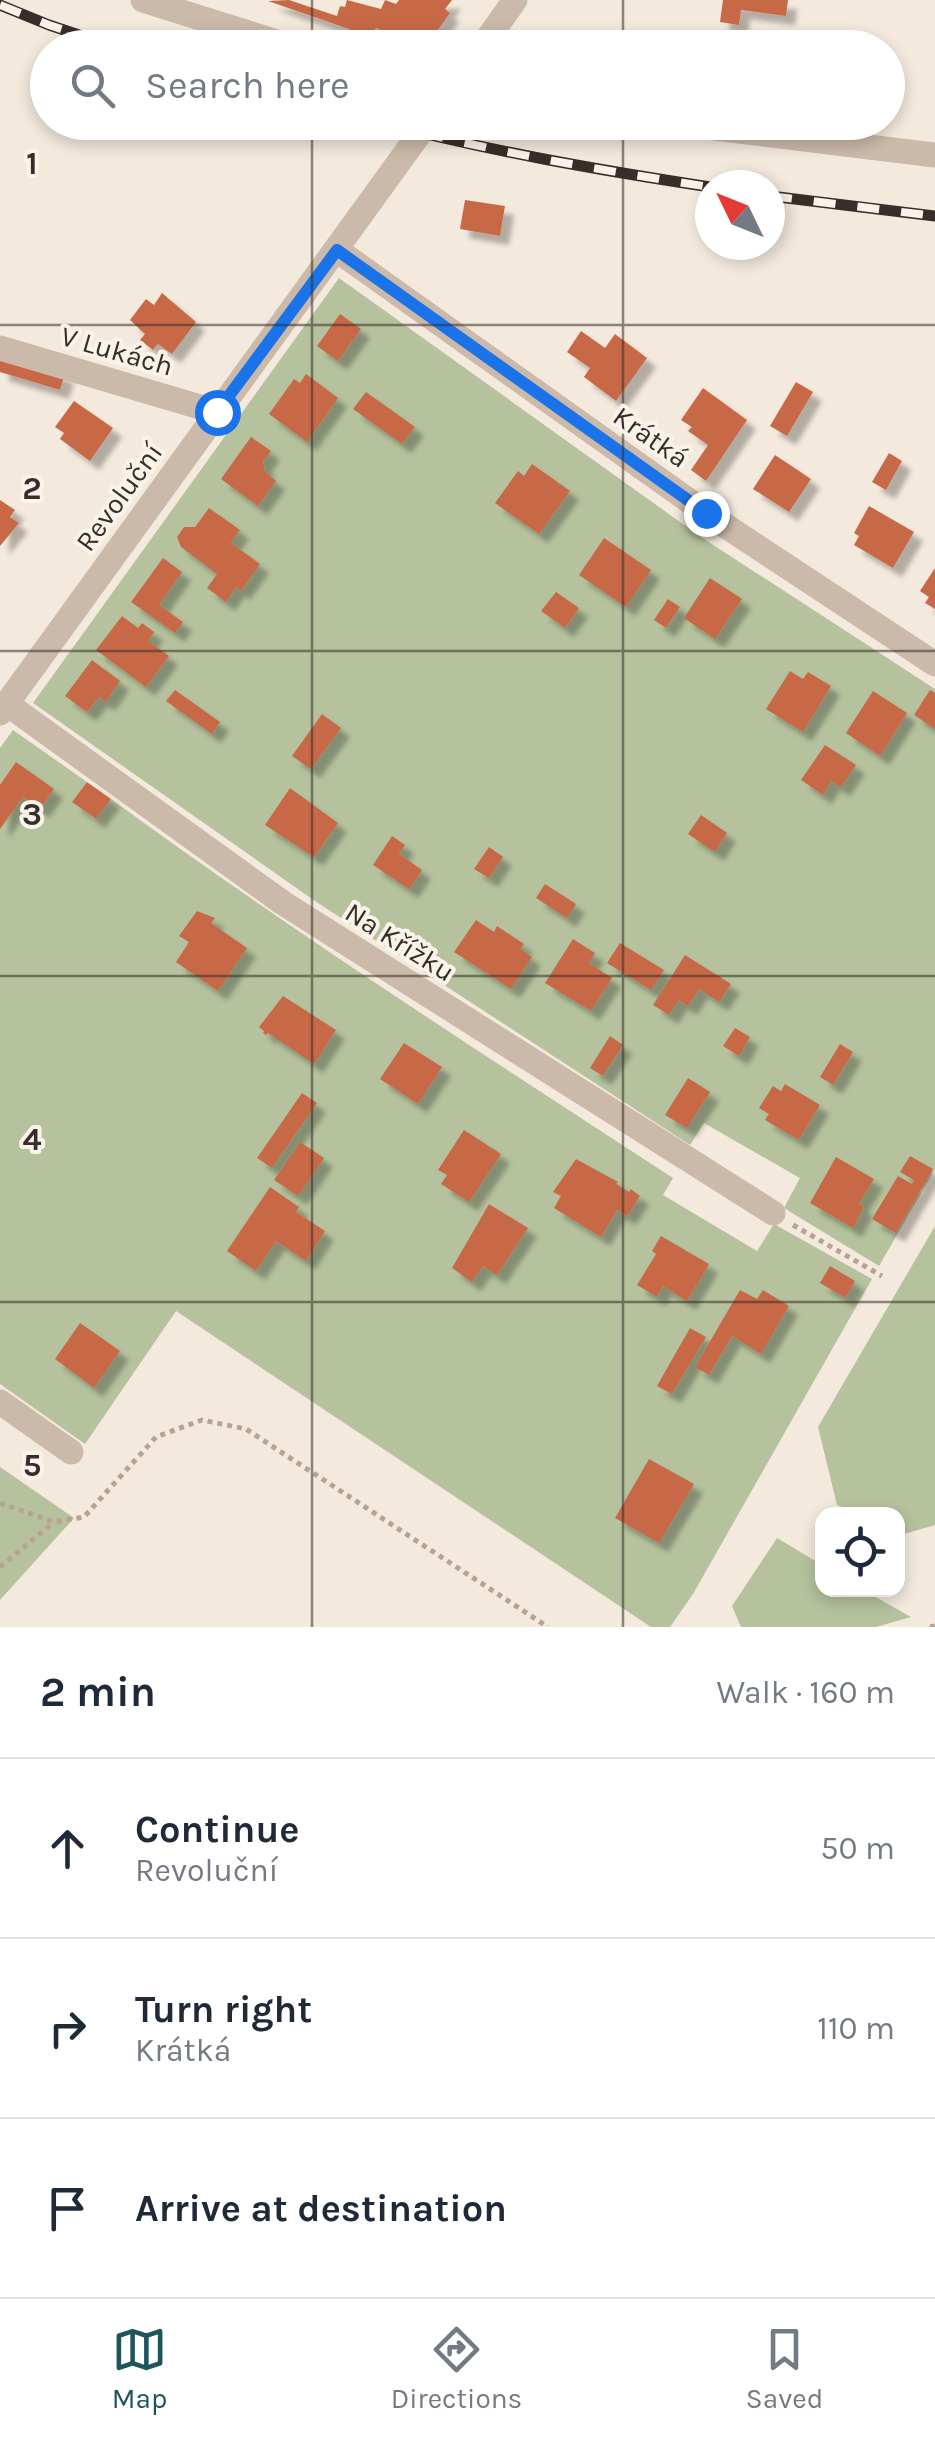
<!DOCTYPE html>
<meta charset="utf-8">
<style>
body{margin:0;font-family:Karla,sans-serif;background:#f6f6f7;color:#1f2937}
.controls{position:absolute;right:30px;bottom:30px;display:grid;overflow:hidden;border-radius:20px;box-shadow:0 5px 15px #0003}
.controls button{width:90px;height:90px;display:grid;place-items:center;padding:0;border:0;border-bottom:2px solid #e0e1e3;background:#fff;color:#1f2937;font:50px sans-serif}
.compass{position:absolute;left:695px;top:170px;width:90px;height:90px;border-radius:50%;background:#fff;box-shadow:0 5px 15px #0003;rotate:313deg}
.stop{position:absolute;width:30px;height:30px;margin:-22px;border:8px solid #1a73e8;border-radius:50%;background:#fff}
.stop.end{background:#1a73e8;border-color:#fff;box-shadow:0 2px 10px #0008}
.list{margin:0;padding:0;list-style:none}
h2{display:flex;justify-content:space-between;align-items:center;height:130px;margin:0;padding:0 40px;font-size:42px}
h2 small{font-size:32px;font-weight:400;color:#747a83}
.list li{display:grid;grid-template-columns:65px 1fr auto;gap:30px;align-items:center;box-sizing:border-box;height:180px;padding:0 40px;border-top:2px solid #e0e1e3}
.list b{display:block;font-size:38px;white-space:nowrap}
.list p{margin:0;font-size:32px;white-space:nowrap;color:#747a83}
.list em{font-size:32px;font-style:normal;color:#747a83}
.icon{flex:none;width:55px;height:55px;fill:none;stroke:currentColor;stroke-width:2;stroke-linecap:round;stroke-linejoin:round}
.map{position:relative;flex:none;width:935px;height:1627px;overflow:hidden}
.search{position:absolute;background:#fff;box-shadow:0 5px 15px #0003;left:30px;right:30px;top:30px;height:110px;display:flex;align-items:center;gap:25px;box-sizing:border-box;padding:0 35px;border-radius:55px;color:#747a83;font-size:38px}
.sheet{height:670px;background:#fff}
nav{display:flex;justify-content:space-around;align-items:center;box-sizing:border-box;height:140px;border-top:2px solid #e0e1e3;background:#fff;font-size:28px;color:#747a83}
nav a{display:grid;justify-items:center;gap:5px}
nav .on{color:#1d555b}
.map>svg:first-child{display:block}
.green{fill:#b5c29d}
.building{fill:#c76947;filter:url(#shadow)}
.lines{fill:none;stroke-linecap:round;stroke-linejoin:round}
.path{stroke:#b7a393;stroke-width:5;stroke-dasharray:5 5;stroke-linecap:butt}
.minor{stroke:#cbb9a9;stroke-width:25}
.rail-casing{stroke:#382e29;stroke-width:11}
.rail{stroke:#faf3ea;stroke-width:8;stroke-dasharray:22;stroke-linecap:butt}
.route{stroke:#1a73e8;stroke-width:12}
.grid{fill:none;stroke:#382e29;stroke-width:2.5;stroke-opacity:0.55}
.labels{text-anchor:middle;dominant-baseline:central;stroke-width:8;stroke-linejoin:round;paint-order:stroke}
.street-label{font-size:28px;fill:#382e29;stroke:#faf3ea}
.grid-label{font-size:32px;text-anchor:middle;font-weight:bold;fill:#382e29;stroke:#faf3ea;stroke-width:8;stroke-linejoin:round;paint-order:stroke}
</style>
<div class="map">
<svg width="935" height="1627" viewBox="0 0 935 1627">
<defs>
<filter id="shadow"><feDropShadow dx="9" dy="9" stdDeviation="2.5" flood-color="#0004"/></filter>
</defs>
<rect width="100%" height="100%" fill="#f3e9dd"/>
<g class="green">
<path d="M339,278L701,537L935,689V1169L879,1266L784,1208L800,1178L704,1123L690,1145L315,901L33,703Z"/>
<path d="M13,730L87,782L73,802L95,819L111,799C293,932 483,1054 673,1178L663,1195L757,1251L774,1224L872,1279L693,1594L670,1627H651L176,1311L85,1444L0,1384V748Z"/>
<path d="M935,1226V1525L904,1534L898,1531V1514H859L837,1505L818,1427Z"/>
<path d="M0,1467L74,1518L0,1600Z"/>
<path d="M777,1538L822,1565V1590H863L911,1617L876,1627H741L732,1606Z"/>
</g>
<g class="building">
<path d="M289,0L337,16L340,6L345,7L347,0L381,9L385,0L396,4L399,0H452L445,9L450,13L435,34L430,31L420,44L376,28L372,37L268,1Z"/>
<path d="M723,0H788L786,16L741,10L739,25L720,22Z"/>
<path d="M624,31L683,38L682,48H622Z"/>
<path d="M465,200L505,206L500,236L460,229Z"/>
<path d="M162,293L196,322L172,354L158,344L153,350L140,340L145,334L130,320L146,299L154,305Z"/>
<path d="M340,314L361,329L338,361L317,346Z"/>
<path d="M581,331L605,348L615,334L647,358L616,401L584,377L590,368L567,352Z"/>
<path d="M0,355L65,374L60,390L0,372Z"/>
<path d="M306,374L338,398L307,442L269,414L294,379L300,383Z"/>
<path d="M796,382L813,392L787,436L770,426Z"/>
<path d="M703,388L747,420L706,481L691,470L708,445L688,431L692,427L681,420Z"/>
<path d="M366,392L415,427L402,444L353,409Z"/>
<path d="M74,401L113,428L90,461L60,439L64,433L55,427Z"/>
<path d="M251,437L271,451L263,462L265,472L276,481L258,506L221,479Z"/>
<path d="M889,453L902,461L886,490L872,482Z"/>
<path d="M775,455L811,479L789,512L753,489Z"/>
<path d="M532,464L570,491L539,534L495,503L518,471L524,476Z"/>
<path d="M0,500L15,510L10,517L19,523L0,546Z"/>
<path d="M869,506L914,532L893,568L854,545L859,536L854,533Z"/>
<path d="M209,508L240,530L231,543L260,564L241,591L236,587L226,602L207,588L217,574L181,547L177,537L184,527H195Z"/>
<path d="M604,538L651,570L626,607L579,575Z"/>
<path d="M163,558L182,572L159,605L183,622L175,633L131,602Z"/>
<path d="M935,568V609L925,603L929,597L920,591Z"/>
<path d="M710,578L742,599L715,639L684,618Z"/>
<path d="M556,592L579,608L565,628L541,611Z"/>
<path d="M668,599L680,607L666,628L654,620Z"/>
<path d="M122,616L138,628L142,623L154,632L148,641L169,656L146,687L96,650Z"/>
<path d="M92,660L120,681L106,702L99,697L87,712L65,696Z"/>
<path d="M790,671L803,679L808,672L831,686L803,732L766,709Z"/>
<path d="M175,690L220,722L212,734L166,701Z"/>
<path d="M930,690L935,693V729L914,715Z"/>
<path d="M873,691L907,713L880,756L846,733Z"/>
<path d="M322,714L341,728L311,769L292,756Z"/>
<path d="M825,745L856,765L841,787L831,781L823,795L801,780Z"/>
<path d="M16,762L54,789L40,809L23,797L0,829V785Z"/>
<path d="M87,782L111,799L96,819L72,802Z"/>
<path d="M290,788L338,823L314,857L265,825Z"/>
<path d="M701,815L727,833L715,852L688,834Z"/>
<path d="M392,836L405,845L399,854L422,870L409,889L373,865Z"/>
<path d="M489,847L503,857L489,878L474,869Z"/>
<path d="M545,884L576,904L567,918L536,898Z"/>
<path d="M197,911L215,918L211,923L247,948L218,991L176,962L189,942L179,936Z"/>
<path d="M476,920L494,932L497,926L524,944L520,949L532,957L511,989L454,952Z"/>
<path d="M573,939L595,953L589,963L612,978L591,1011L545,983Z"/>
<path d="M620,943L664,970L651,990L607,963Z"/>
<path d="M685,955L731,984L719,1002L699,989L688,1006L679,1000L669,1015L653,1005Z"/>
<path d="M283,996L336,1030L314,1064L268,1033L266,1035L263,1033L264,1031L259,1027Z"/>
<path d="M735,1028L750,1037L739,1056L723,1046Z"/>
<path d="M610,1036L623,1045L603,1076L590,1068Z"/>
<path d="M404,1043L442,1067L418,1104L380,1079Z"/>
<path d="M840,1044L853,1052L833,1085L820,1077Z"/>
<path d="M688,1078L710,1092L687,1128L665,1115Z"/>
<path d="M785,1084L820,1105L799,1140L765,1120L769,1114L759,1108L773,1086L781,1091Z"/>
<path d="M302,1093L317,1103L272,1168L257,1158Z"/>
<path d="M464,1130L501,1154L469,1202L441,1184L447,1175L438,1170Z"/>
<path d="M300,1142L324,1158L298,1196L274,1180Z"/>
<path d="M910,1156L933,1169L896,1233L872,1219L898,1176L912,1184L914,1180L900,1172Z"/>
<path d="M836,1157L874,1179L859,1204L864,1207L853,1228L810,1203Z"/>
<path d="M576,1159L618,1182L616,1184L629,1192L631,1189L640,1196L627,1216L617,1210L601,1237L554,1208L561,1196L553,1192Z"/>
<path d="M270,1187L299,1207L296,1212L325,1231L306,1261L276,1241L256,1271L227,1251Z"/>
<path d="M489,1204L528,1228L497,1275L483,1266L472,1282L452,1268Z"/>
<path d="M661,1236L709,1264L687,1301L663,1286L657,1297L637,1285L656,1254L652,1251Z"/>
<path d="M830,1266L855,1281L846,1298L820,1283Z"/>
<path d="M740,1290L757,1299L763,1290L789,1306L761,1354L732,1336L709,1375L695,1367Z"/>
<path d="M80,1323L120,1351L94,1388L55,1359Z"/>
<path d="M690,1328L706,1337L672,1394L657,1386Z"/>
<path d="M649,1459L694,1484L659,1543L615,1518Z"/>
</g>
<g class="lines">
<g class="path">
<path d="M793,1225L882,1276"/>
<path d="M0,1503L54,1522L84,1517L156,1437L202,1420L246,1429L548,1627"/>
<path d="M0,1567L54,1522"/>
<path d="M930,1627L935,1626"/>
</g>
<g class="minor">
<path d="M143,0L296,48"/>
<path d="M481,48L515,0"/>
<path d="M665,122L935,155"/>
<path d="M337,250L706,513L935,664"/>
<path d="M0,348L217,412"/>
<path d="M7,704L283,903L773,1213"/>
<path d="M0,713L428,122"/>
<path d="M0,1402L71,1452"/>
</g>
<defs>
<g id="rail">
<path d="M0,5L49,25L118,48"/>
<path d="M379,122C488,151 599,170 710,187"/>
<path d="M770,196L935,216"/>
</g>
</defs>
<use href="#rail" class="rail-casing"/>
<use href="#rail" class="rail"/>
</g>
<g class="lines">
<path class="route" d="M217,412L337,250L706,513"/>
</g>
<path class="grid" d="M312,0V48M623,0V48M312,122V1627M623,122V1627M0,325H935M0,651H935M0,976H935M0,1302H935"/>
<g class="labels">
<g class="street-label">
<text transform="translate(117 351) rotate(16)">V Lukách</text>
<text transform="translate(651 437) rotate(35)">Krátká</text>
<text transform="translate(119 497) rotate(-54)">Revoluční</text>
<text transform="translate(400 942) rotate(32)">Na Křížku</text>
</g>
</g>
<g class="grid-label">
<text x="32" y="174">1</text>
<text x="32" y="499">2</text>
<text x="32" y="825">3</text>
<text x="32" y="1150">4</text>
<text x="32" y="1476">5</text>
</g>
</svg>
<div class="controls">
<button><svg class="icon" aria-label="locate" viewBox="0 0 24 24"><circle cx="12" cy="12" r="6"/><path d="M12 2v4M12 18v4M2 12h4M18 12h4"/></svg></button>
</div>
<svg class="compass" viewBox="-18 -18 36 36"><path d="M0-13l5 13h-10z" fill="#e53935"/><path d="M0 13l5-13h-10z" fill="#747a83"/></svg>
<div class="stop" style="left:217px;top:412px"></div>
<div class="stop end" style="left:706px;top:513px"></div>
<div class="search"><svg class="icon" aria-label="search" viewBox="0 0 24 24"><circle cx="10" cy="10" r="6"/><path d="M15 15l6 6"/></svg>Search here</div>
</div>
<section class="sheet">
<h2>2 min<small>Walk · 160 m</small></h2>
<ul class="list">
<li><svg class="icon" aria-label="ahead" viewBox="0 0 24 24"><path d="M12 20V5M6 11l6-6 6 6"/></svg><div><b>Continue</b><p>Revoluční</p></div><em>50 m</em></li>
<li><svg class="icon" aria-label="right" viewBox="0 0 24 24"><path d="M7 20v-9h11M14 6l5 5-5 5"/></svg><div><b>Turn right</b><p>Krátká</p></div><em>110 m</em></li>
<li><svg class="icon" aria-label="arrive" viewBox="0 0 24 24"><path d="M6 21V4h12l-3 4 3 4H6"/></svg><div><b>Arrive at destination</b></div></li>
</ul>
</section>
<nav>
<a class="on"><svg class="icon" aria-label="map" viewBox="0 0 24 24"><path d="M3 6l6-2 6 2 6-2v14l-6 2-6-2-6 2zM9 4v14M15 6v14"/></svg>Map</a>
<a><svg class="icon" aria-label="directions" viewBox="0 0 24 24"><path d="M12 3l9 9-9 9-9-9zM9 14v-3h6M13 9l2 2-2 2"/></svg>Directions</a>
<a><svg class="icon" aria-label="saved" viewBox="0 0 24 24"><path d="M7 4h10v16l-5-4-5 4z"/></svg>Saved</a>
</nav>
